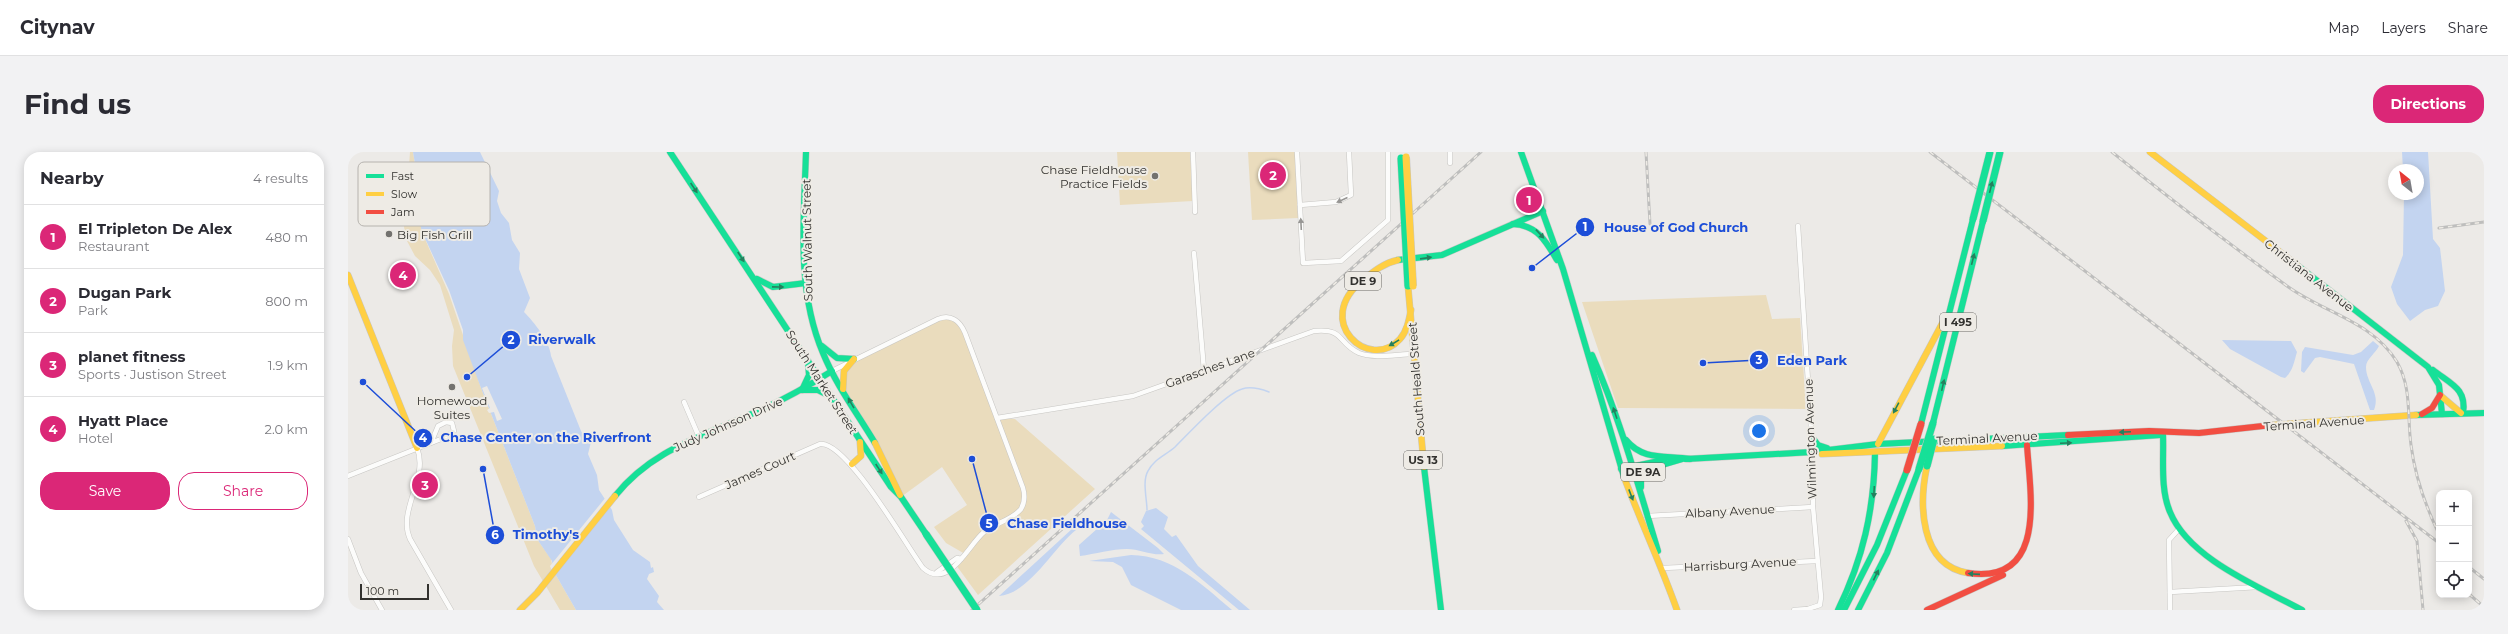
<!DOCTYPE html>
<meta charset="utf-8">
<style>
body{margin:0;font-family:Montserrat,sans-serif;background:#f2f2f3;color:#2b2b33}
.controls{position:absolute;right:12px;bottom:12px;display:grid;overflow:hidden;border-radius:8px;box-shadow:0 2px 10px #0003}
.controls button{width:36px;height:36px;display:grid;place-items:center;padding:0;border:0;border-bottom:1px solid #e1e1e2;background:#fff;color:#2b2b33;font:20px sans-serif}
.compass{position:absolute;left:2040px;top:12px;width:36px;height:36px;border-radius:50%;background:#fff;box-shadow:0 2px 10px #0003;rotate:329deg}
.scale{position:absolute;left:12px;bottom:10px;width:69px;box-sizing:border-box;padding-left:4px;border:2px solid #32312e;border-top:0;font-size:11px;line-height:14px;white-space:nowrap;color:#32312e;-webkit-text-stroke:3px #eeebe5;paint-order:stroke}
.you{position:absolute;left:1411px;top:279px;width:14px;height:14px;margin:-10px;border:3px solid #fff;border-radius:50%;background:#1a73e8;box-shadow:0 0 0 6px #1a73e833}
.badge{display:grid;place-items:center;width:26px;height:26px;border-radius:50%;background:#db2777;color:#fff;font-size:13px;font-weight:700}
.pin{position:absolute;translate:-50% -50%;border:2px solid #fff;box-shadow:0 1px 4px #0006}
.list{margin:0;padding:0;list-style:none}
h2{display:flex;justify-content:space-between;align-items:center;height:52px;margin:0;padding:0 16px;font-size:17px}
h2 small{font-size:13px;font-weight:400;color:#7c7c81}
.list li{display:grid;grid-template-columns:26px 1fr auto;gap:12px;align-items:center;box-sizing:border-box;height:64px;padding:0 16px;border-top:1px solid #e1e1e2}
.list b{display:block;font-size:15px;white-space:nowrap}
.list p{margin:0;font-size:13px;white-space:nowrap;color:#7c7c81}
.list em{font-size:13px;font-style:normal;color:#7c7c81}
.actions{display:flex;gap:8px;padding:12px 16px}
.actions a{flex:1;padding:9px 0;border:1px solid #db2777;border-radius:16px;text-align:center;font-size:14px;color:#db2777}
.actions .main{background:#db2777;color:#fff}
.icon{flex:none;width:22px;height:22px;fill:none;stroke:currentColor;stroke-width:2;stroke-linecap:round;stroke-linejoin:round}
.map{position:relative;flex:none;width:2136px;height:458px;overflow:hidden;border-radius:16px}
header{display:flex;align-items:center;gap:24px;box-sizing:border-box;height:56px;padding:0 20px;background:#fff;border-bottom:1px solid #e1e1e2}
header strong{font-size:19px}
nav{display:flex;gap:22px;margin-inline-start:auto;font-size:14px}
.intro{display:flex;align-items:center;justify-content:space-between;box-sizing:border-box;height:96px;padding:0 24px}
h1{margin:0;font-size:28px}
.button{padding:10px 18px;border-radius:16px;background:#db2777;color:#fff;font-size:14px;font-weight:700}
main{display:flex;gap:24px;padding:0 24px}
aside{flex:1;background:#fff;border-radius:16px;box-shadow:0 2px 10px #0003}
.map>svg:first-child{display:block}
.green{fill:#eadcbd}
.water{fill:#c3d4f0}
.pier{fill:#eceae7}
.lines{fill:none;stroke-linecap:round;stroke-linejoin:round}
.stream{stroke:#c3d4f0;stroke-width:1.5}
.street-casing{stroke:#c7c6c3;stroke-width:5.5}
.fast-casing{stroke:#c7c6c3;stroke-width:7}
.slow-casing{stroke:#c7c6c3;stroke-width:7}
.jam-casing{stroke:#c7c6c3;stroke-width:7}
.street{stroke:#fcfcfb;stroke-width:4.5}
.fast{stroke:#16e098;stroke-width:6}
.slow{stroke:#ffcf43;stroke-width:6}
.jam{stroke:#f24e42;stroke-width:6}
.rail-casing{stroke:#bebebd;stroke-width:3}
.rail{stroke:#eeebe5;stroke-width:1.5;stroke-dasharray:4.5;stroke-linecap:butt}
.fast-bridge-casing{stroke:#c7c6c3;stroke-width:8;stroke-linecap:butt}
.slow-bridge-casing{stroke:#c7c6c3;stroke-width:8;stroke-linecap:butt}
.jam-bridge-casing{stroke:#c7c6c3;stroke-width:8;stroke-linecap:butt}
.fast-bridge{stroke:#16e098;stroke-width:7}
.slow-bridge{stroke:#ffcf43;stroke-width:7}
.jam-bridge{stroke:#f24e42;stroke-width:7}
.oneway{fill:#25805e}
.oneway2{fill:#979694}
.poi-dot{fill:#73726f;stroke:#eeebe5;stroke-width:1.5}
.labels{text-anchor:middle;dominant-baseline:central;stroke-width:4;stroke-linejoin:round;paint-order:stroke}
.shield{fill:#eeebe5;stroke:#6a6965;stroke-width:1}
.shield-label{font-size:11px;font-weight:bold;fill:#32312e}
.poi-label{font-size:12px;fill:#32312e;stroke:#eeebe5;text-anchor:end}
.street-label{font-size:12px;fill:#32312e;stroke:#eeebe5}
.key{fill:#eeebe5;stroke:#b6b3ae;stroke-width:1}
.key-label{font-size:11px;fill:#32312e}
.leader{fill:none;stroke:#1d4ed8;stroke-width:1.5}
.callout-dot{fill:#1d4ed8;stroke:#eeebe5;stroke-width:1.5}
.mark-label{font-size:12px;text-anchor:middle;font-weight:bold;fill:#fff}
.callout-label{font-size:13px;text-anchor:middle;font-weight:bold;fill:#1d4ed8;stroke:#eeebe5;stroke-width:4;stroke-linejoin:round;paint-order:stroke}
</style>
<header>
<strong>Citynav</strong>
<nav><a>Map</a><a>Layers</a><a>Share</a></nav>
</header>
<div class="intro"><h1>Find us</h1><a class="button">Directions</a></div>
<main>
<aside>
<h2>Nearby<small>4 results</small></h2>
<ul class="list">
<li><span class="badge">1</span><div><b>El Tripleton De Alex</b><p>Restaurant</p></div><em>480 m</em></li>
<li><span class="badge">2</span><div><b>Dugan Park</b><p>Park</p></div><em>800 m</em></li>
<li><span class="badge">3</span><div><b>planet fitness</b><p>Sports · Justison Street</p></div><em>1.9 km</em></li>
<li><span class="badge">4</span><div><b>Hyatt Place</b><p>Hotel</p></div><em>2.0 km</em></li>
</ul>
<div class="actions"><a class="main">Save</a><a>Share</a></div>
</aside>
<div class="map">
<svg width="2136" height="458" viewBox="0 0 2136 458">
<rect width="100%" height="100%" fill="#eceae7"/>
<g class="green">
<path d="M62,0H65L69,25H65L74,80L101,142L133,236L187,374L189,387L203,407L205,418L228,458H212L186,414L105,214L104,194L106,178L92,133L82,118L67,104L59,89L56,75L58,45L55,25L61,14Z"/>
<path d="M769,0H842L845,49L772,53Z"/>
<path d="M900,0H947L950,66L904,68Z"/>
<path d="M1418,143L1424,167L1452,166L1458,257L1270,256L1234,150Z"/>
<path d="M594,165L611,171L649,266L667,267L747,337L630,443L608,413L617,402L598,391L586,375L619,353L594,315L553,345L495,237L500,212Z"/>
</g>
<g class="water">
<path d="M65,0H132L151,39L149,49L153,61L161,71L164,88L172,101L171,117L182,146L176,160C186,170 202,190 203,204L233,279L237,286H244L240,302L249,323L251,338L264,358L266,368L285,398L302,410L303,416L305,415L306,420L301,422L299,427L311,444L309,450L316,458H228L205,418L204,409L189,387L187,374L133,236L115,188V178L101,138L74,80L66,47L65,25L69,24Z"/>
<path d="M2054,0H2080L2085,87L2092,96L2097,139L2090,154L2077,158L2062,169L2049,152L2043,135L2055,103L2056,42H2070V18H2055Z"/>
<path d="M1874,188L1943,189L1949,200C1946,210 1945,219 1937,226L1933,225L1882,197Z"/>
<path d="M2025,189L2031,194C2028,201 2018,207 2018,215C2018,231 2033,241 2026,258H2022L2006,212L1972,205L1967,206L1956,221L1953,219L1954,200L1957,195L2005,203L2013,200Z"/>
<path d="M808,356L820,365L816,377L824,385L828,383L850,414L902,458H891L793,377L796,374L793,370L798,359Z"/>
<path d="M763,360L810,396L816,402C805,404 791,397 779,397C764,397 747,402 732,404L731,393L759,368Z"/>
<path d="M725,376L728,378C706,395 681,442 651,444C677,420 700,399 725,376Z"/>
<path d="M783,403C826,404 853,432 884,458H833L783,433L774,415L765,410L741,409Z"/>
</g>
<g class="pier">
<path d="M139,234L154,267L149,269L146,260L141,261L139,258L142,256L134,236Z"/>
<path d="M258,345L264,353L206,425L202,414Z"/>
</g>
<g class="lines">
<path class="stream" d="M799,358C799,347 794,329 800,319C806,307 818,303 827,295C841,281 877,242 894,237C903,234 913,237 921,240"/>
<defs>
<g id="street">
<path d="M845,0L847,60"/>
<path d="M949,0L955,111L993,109L1040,68V0"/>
<path d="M1102,0V11"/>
<path d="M952,53L988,50L1003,43L1001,0"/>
<path d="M846,101L856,218"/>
<path d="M336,250L351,285"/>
<path d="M649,266L785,244L966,179C997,176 989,191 1011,201C1026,207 1050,202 1066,202"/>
<path d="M69,296C81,326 49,358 62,387L103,458"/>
<path d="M0,324L98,285L106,279L104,271L98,270L90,274L83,291"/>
<path d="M351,345L472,292C498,288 558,393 575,416C601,439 620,393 636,380C647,371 664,368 673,357C677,350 677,343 675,336L617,181C612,169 603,162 590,167L484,219"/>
<path d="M1299,364L1465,355"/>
<path d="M0,387L13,421L34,458"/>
<path d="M1315,416L1469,409"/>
<path d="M589,420L609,406L613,407"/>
<path d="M1822,440L1910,435"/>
<path d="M1446,458L1460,457L1472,453L1473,445L1465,355L1464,291L1450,74"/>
<path d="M1822,458L1821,388L1831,377"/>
</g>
<g id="fast">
<path d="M322,0L543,335L553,345L578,382"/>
<path d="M458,0C456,67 448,138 475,201C488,233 509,261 527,291"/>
<path d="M1173,0L1215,117L1276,325"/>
<path d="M1165,72C1189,73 1198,89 1209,108"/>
<path d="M1050,108L1094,103L1195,59"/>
<path d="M1949,113L2080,215L2091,233L2094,262"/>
<path d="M409,127L425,135L458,131"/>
<path d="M474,194L489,206L506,207"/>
<path d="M1244,203C1272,266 1290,333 1310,399"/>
<path d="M2085,218C2103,232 2119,237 2115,261"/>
<path d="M454,238L461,223L460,209"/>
<path d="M454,238H470L484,245"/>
<path d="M2068,263L2136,261"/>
<path d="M1585,271L1635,69"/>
<path d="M1573,272L1625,67"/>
<path d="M1815,282C1816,307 1812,337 1822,360C1841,407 1912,435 1954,458"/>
<path d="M1464,285L1470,293L1479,296"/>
<path d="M1278,288C1295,309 1318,303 1342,307"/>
<path d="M1654,294L1812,283"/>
<path d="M1338,307L1464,300L1530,292L1720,283"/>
<path d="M1076,315L1093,458"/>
<path d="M1273,317L1316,308"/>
<path d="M1293,335V327L1300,317L1334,307"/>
<path d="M267,344C303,299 350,286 401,263C430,251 457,236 484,219"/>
<path d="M1490,458C1515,407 1526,358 1527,301"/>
<path d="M1496,458L1529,393L1559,318"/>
<path d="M1510,458L1539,401L1571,317"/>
</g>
<g id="slow">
<path d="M1802,0L1949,113"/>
<path d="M1050,108C1036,111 1026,119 1015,128C963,169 1022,221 1052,187C1059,179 1061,168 1063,158"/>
<path d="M0,123L69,296"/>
<path d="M1060,134L1076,315"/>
<path d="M495,237L496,219L506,207"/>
<path d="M2093,244L2113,261"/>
<path d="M1924,273L2068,263"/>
<path d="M527,291L552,343"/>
<path d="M1530,292L1595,170"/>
<path d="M1474,302L1654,294"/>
<path d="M504,312L513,304L512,290"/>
<path d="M1579,314C1571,351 1571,413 1620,421"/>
<path d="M1276,325C1293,370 1313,413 1329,458"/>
<path d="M172,458L189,441L267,344"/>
</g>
<g id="jam">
<path d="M2074,262L2084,256L2092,243"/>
<path d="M1720,283L1801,279L1851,281L1924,273"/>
<path d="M1620,421C1700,433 1682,341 1679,293"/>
<path d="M1579,458L1655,423"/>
</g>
</defs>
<use href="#street" class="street-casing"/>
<use href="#fast" class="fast-casing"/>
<use href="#slow" class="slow-casing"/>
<use href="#jam" class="jam-casing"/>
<use href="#street" class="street"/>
<use href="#fast" class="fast"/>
<use href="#slow" class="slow"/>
<use href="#jam" class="jam"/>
<defs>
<g id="rail">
<path d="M1298,0L1302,72"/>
<path d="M1582,0L2091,391"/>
<path d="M1764,0C1821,46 1880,91 1939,134C1976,161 2024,169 2049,210C2064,236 2059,265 2063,293C2067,325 2077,353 2091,382"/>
<path d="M2091,76L2136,70"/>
<path d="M2058,369L2069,389L2075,458"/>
<path d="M2121,415L2136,427"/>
<path d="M2121,442L2136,455"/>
<path d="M624,458L1133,0"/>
</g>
</defs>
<use href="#rail" class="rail-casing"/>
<use href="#rail" class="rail"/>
<defs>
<g id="fast-bridge">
<path d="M1053,6L1060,134"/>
<path d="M1625,67L1642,0"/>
<path d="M1635,69L1652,0"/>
<path d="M1579,314L1586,287"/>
<path d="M1571,317L1585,271"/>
<path d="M578,382L629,458"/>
</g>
<path id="slow-bridge" d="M1058,5L1065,134"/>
<path id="jam-bridge" d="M1559,318L1573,272"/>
</defs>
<use href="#fast-bridge" class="fast-bridge-casing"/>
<use href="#slow-bridge" class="slow-bridge-casing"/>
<use href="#jam-bridge" class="jam-bridge-casing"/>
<use href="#fast-bridge" class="fast-bridge"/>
<use href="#slow-bridge" class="slow-bridge"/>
<use href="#jam-bridge" class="jam-bridge"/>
</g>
<defs><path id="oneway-solid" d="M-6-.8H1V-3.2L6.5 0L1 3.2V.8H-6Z"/></defs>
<g class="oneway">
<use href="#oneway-solid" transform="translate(1643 35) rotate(-76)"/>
<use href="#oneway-solid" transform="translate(346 36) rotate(56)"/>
<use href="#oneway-solid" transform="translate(1192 82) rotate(47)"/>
<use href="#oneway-solid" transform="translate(393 105) rotate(57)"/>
<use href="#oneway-solid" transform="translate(1078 106) rotate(-8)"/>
<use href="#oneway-solid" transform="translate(1625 107) rotate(-76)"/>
<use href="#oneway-solid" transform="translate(430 135) rotate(1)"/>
<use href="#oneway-solid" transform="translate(1046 191) rotate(149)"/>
<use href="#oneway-solid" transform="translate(1595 233) rotate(-77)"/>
<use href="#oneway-solid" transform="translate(503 251) rotate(-120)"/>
<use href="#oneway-solid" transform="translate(1548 256) rotate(118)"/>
<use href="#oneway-solid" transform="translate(1267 261) rotate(-109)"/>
<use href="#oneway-solid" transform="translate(1777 280) rotate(178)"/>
<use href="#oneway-solid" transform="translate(1718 291) rotate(-3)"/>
<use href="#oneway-solid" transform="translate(531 317) rotate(57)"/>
<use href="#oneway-solid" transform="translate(1526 340) rotate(93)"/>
<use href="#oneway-solid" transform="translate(1283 343) rotate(69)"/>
<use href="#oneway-solid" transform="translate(1626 422) rotate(-176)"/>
<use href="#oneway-solid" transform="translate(1528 423) rotate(-64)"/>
</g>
<g class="oneway2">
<use href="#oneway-solid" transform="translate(994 48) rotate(156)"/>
<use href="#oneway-solid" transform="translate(953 72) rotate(-93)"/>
</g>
<g class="poi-dot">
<circle cx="807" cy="24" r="4"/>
<circle cx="41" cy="82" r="4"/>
<circle cx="104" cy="235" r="4"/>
</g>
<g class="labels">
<g class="shield">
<rect x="997" y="120" width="36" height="18" rx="3"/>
<rect x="1592" y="161" width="36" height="18" rx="3"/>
<rect x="1056" y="299" width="38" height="18" rx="3"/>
<rect x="1273" y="311" width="44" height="18" rx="3"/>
</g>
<g class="shield-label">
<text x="1015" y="129">DE 9</text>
<text x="1610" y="170">I 495</text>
<text x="1075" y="308">US 13</text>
<text x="1295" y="320">DE 9A</text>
</g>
<g class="poi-label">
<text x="799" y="17">Chase Fieldhouse<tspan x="799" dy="14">Practice Fields</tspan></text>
<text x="49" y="82" text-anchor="start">Big Fish Grill</text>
<text x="104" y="248" text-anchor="middle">Homewood<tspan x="104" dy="14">Suites</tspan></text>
</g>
<g class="street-label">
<text transform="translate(459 88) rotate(-91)">South Walnut Street</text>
<text transform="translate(1961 123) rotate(38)">Christiana Avenue</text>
<text transform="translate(862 216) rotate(-20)">Garasches Lane</text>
<text transform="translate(1068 227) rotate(-94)">South Heald Street</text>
<text transform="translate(474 230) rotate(57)">South Market Street</text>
<text transform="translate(1966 271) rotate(-4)">Terminal Avenue</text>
<text transform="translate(380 272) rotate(-24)">Judy Johnson Drive</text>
<text transform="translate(1639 286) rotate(-3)">Terminal Avenue</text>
<text transform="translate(1462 287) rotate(-92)">Wilmington Avenue</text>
<text transform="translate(412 318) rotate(-24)">James Court</text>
<text transform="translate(1382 359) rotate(-3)">Albany Avenue</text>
<text transform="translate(1392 412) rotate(-3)">Harrisburg Avenue</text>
</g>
</g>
<rect x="10" y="10" width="132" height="64" rx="6" class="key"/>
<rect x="18" y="22" width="18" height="4" fill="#16e098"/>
<rect x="18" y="40" width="18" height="4" fill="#ffcf43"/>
<rect x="18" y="58" width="18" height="4" fill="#f24e42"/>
<g class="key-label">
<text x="43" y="28">Fast</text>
<text x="43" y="46">Slow</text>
<text x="43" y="64">Jam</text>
</g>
<path class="leader" d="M1184 116L1237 75M119 225L163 188M1355 211L1411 208M15 230L75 286M624 307L641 371M135 317L147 383"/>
<g class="callout-dot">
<circle cx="1184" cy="116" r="4"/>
<circle cx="119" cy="225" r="4"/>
<circle cx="1355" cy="211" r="4"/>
<circle cx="15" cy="230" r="4"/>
<circle cx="624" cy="307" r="4"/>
<circle cx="135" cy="317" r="4"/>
<circle cx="1237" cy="75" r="10"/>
<circle cx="163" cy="188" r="10"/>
<circle cx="1411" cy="208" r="10"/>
<circle cx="75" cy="286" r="10"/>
<circle cx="641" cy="371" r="10"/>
<circle cx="147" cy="383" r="10"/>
</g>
<g class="mark-label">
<text x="1237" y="79">1</text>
<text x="163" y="192">2</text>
<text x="1411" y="212">3</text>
<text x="75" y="290">4</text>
<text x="641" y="376">5</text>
<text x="147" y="387">6</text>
</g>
<g class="callout-label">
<text x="1328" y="80">House of God Church</text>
<text x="214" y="192">Riverwalk</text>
<text x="1464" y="213">Eden Park</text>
<text x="198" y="290">Chase Center on the Riverfront</text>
<text x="719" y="376">Chase Fieldhouse</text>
<text x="198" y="387">Timothy's</text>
</g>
</svg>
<div class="controls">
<button>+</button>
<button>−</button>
<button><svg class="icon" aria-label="locate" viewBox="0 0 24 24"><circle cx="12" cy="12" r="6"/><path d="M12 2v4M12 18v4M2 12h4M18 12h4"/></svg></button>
</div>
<svg class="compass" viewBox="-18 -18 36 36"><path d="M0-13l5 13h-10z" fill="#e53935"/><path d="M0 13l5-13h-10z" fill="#7c7c81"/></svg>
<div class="scale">100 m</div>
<div class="you"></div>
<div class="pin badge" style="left:1181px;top:48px">1</div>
<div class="pin badge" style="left:925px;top:23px">2</div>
<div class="pin badge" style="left:77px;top:333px">3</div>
<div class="pin badge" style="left:55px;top:123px">4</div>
</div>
</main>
